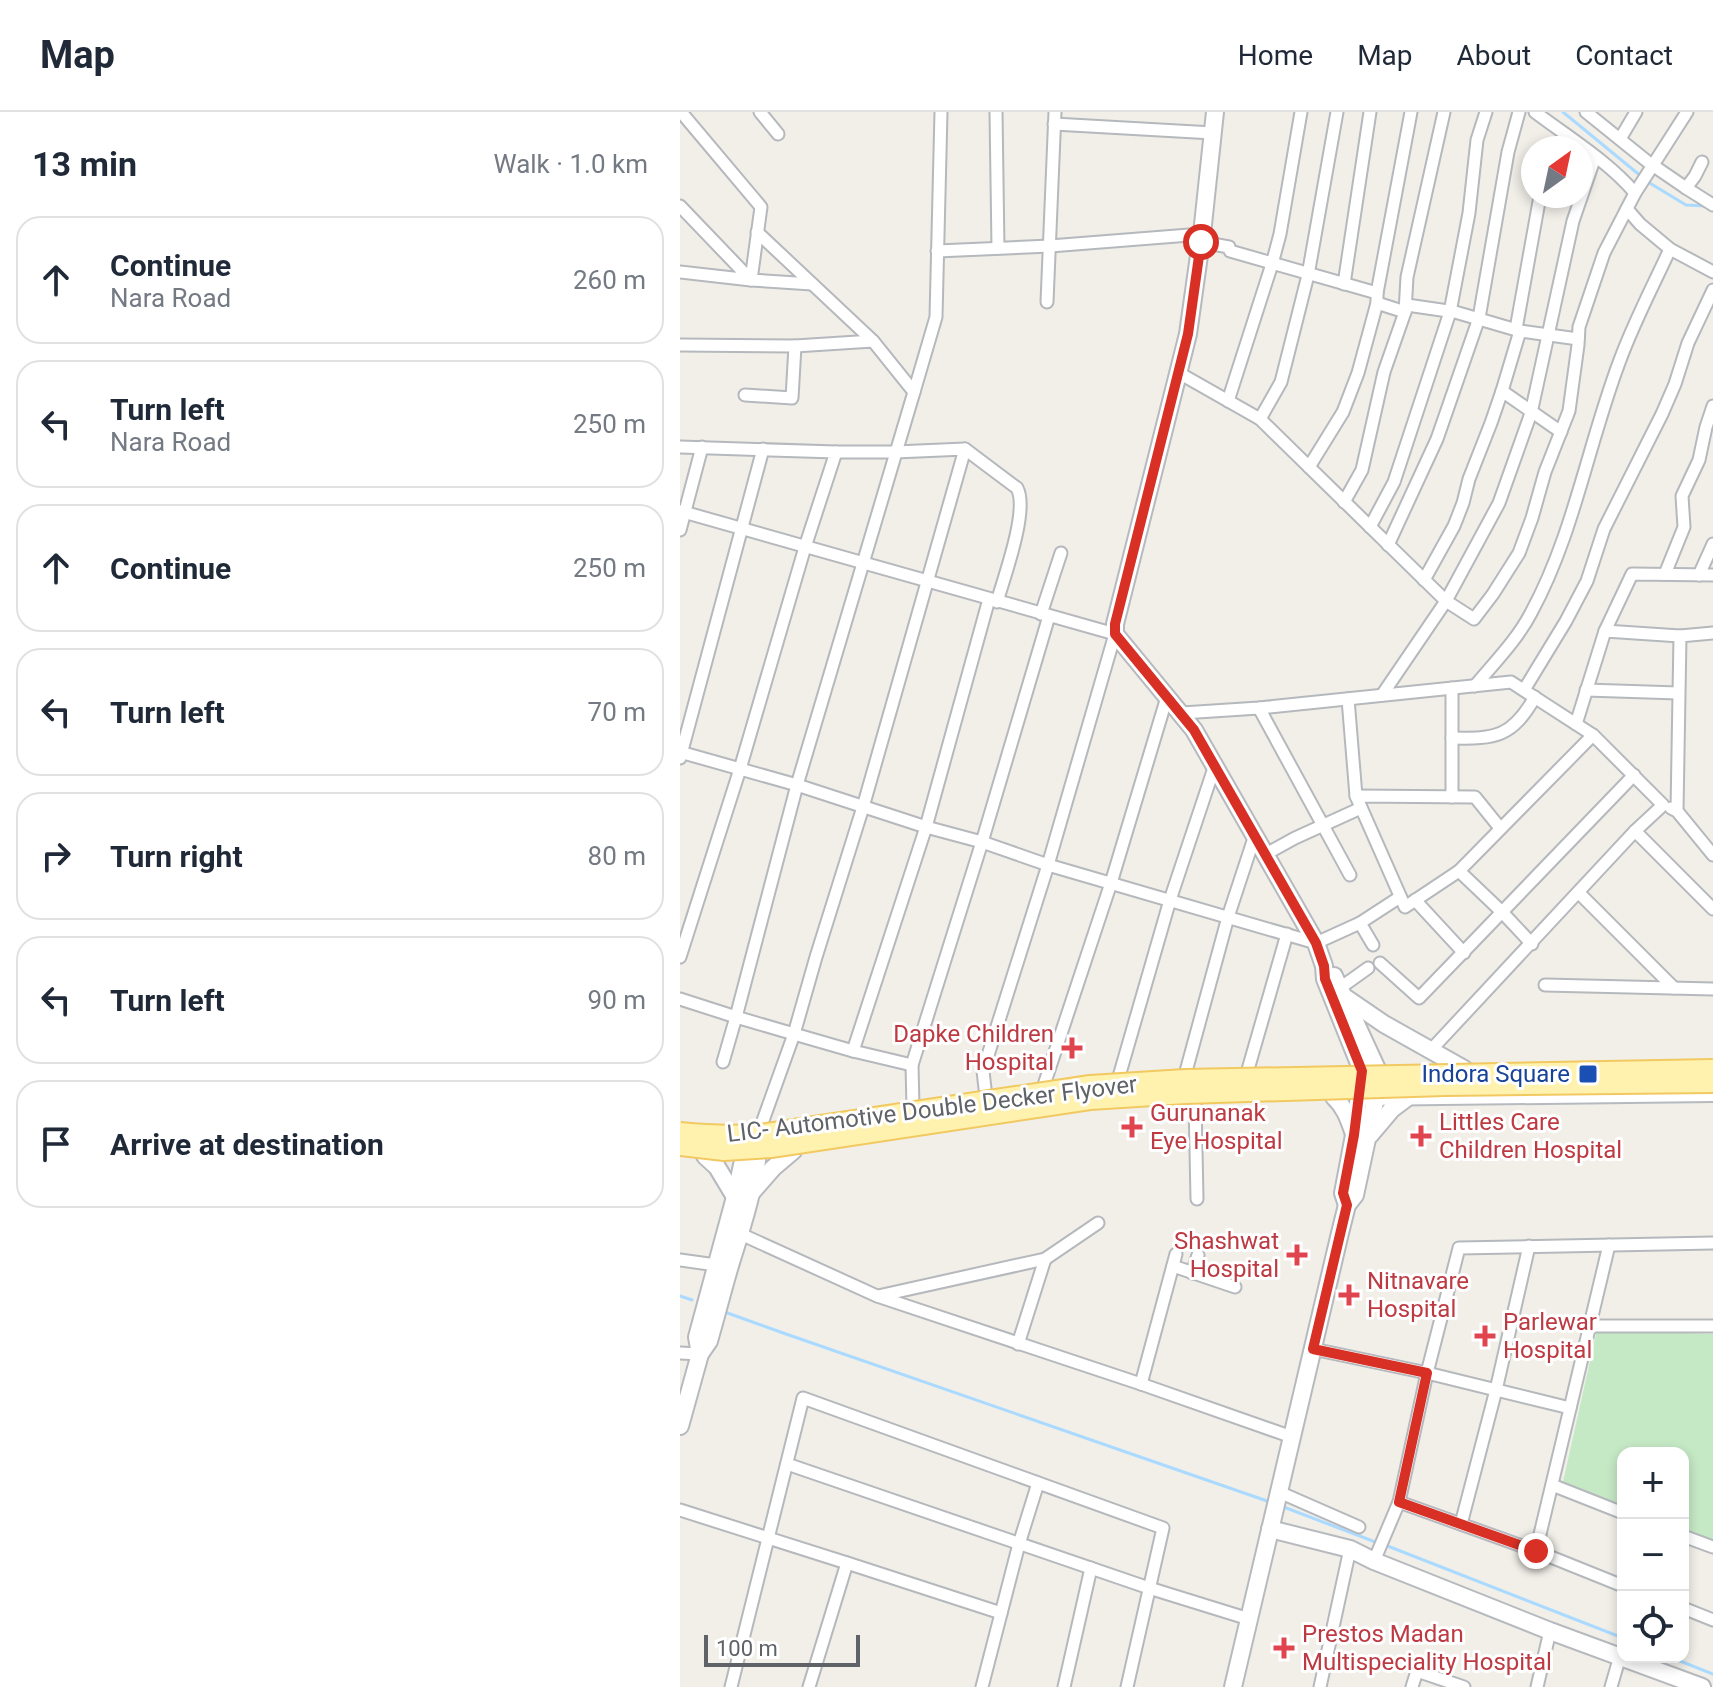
<!DOCTYPE html>
<meta charset="utf-8">
<style>
body{margin:0;font-family:Roboto,sans-serif;background:#f6f6f7;color:#1f2937}
.controls{position:absolute;right:24px;bottom:24px;display:grid;overflow:hidden;border-radius:16px;box-shadow:0 4px 12px #0003}
.controls button{width:72px;height:72px;display:grid;place-items:center;padding:0;border:0;border-bottom:2px solid #e0e1e3;background:#fff;color:#1f2937;font:40px sans-serif}
.compass{position:absolute;left:841px;top:24px;width:72px;height:72px;border-radius:50%;background:#fff;box-shadow:0 4px 12px #0003;rotate:33deg}
.scale{position:absolute;left:24px;bottom:20px;width:156px;box-sizing:border-box;padding-left:8px;border:4px solid #5f6368;border-top:0;font-size:22px;line-height:28px;white-space:nowrap;color:#5f6368;-webkit-text-stroke:6px #fff;paint-order:stroke}
.stop{position:absolute;width:24px;height:24px;margin:-18px;border:6px solid #d93025;border-radius:50%;background:#fff}
.stop.end{background:#d93025;border-color:#fff;box-shadow:0 2px 8px #0008}
.list{margin:0;padding:0;list-style:none}
h2{display:flex;justify-content:space-between;align-items:center;height:104px;margin:0;padding:0 32px;font-size:34px}
h2 small{font-size:26px;font-weight:400;color:#747a83}
.list li{display:grid;grid-template-columns:52px 1fr auto;gap:24px;align-items:center;box-sizing:border-box;height:128px;margin:0 16px 16px;padding:0 16px;border:2px solid #e0e1e3;border-radius:24px}
.list b{display:block;font-size:30px;white-space:nowrap}
.list p{margin:0;font-size:26px;white-space:nowrap;color:#747a83}
.list em{font-size:26px;font-style:normal;color:#747a83}
.icon{flex:none;width:44px;height:44px;fill:none;stroke:currentColor;stroke-width:2;stroke-linecap:round;stroke-linejoin:round}
.map{position:relative;flex:none;width:1033px;height:1575px;overflow:hidden}
header{display:flex;align-items:center;gap:48px;box-sizing:border-box;height:112px;padding:0 40px;background:#fff;border-bottom:2px solid #e0e1e3}
header strong{font-size:38px}
nav{display:flex;gap:44px;margin-inline-start:auto;font-size:28px}
main{display:flex}
aside{flex:1;background:#fff}
.map>svg:first-child{display:block}
.park{fill:#c5e8c5}
.lines{fill:none;stroke-linecap:round;stroke-linejoin:round}
.stream{stroke:#aadaff;stroke-width:3}
.street-casing{stroke:#b5b8bc;stroke-width:15}
.secondary-casing{stroke:#b6babf;stroke-width:20}
.street{stroke:#fff;stroke-width:11}
.secondary{stroke:#fff;stroke-width:16}
.rail-casing{stroke:#b6b7b8;stroke-width:6}
.rail{stroke:#fff;stroke-width:3;stroke-dasharray:9;stroke-linecap:butt}
.primary-bridge-casing{stroke:#f2c960;stroke-width:22;stroke-linecap:butt}
.primary-bridge{stroke:#fff2af;stroke-width:18}
.route{stroke:#d93025;stroke-width:10}
.health-dot{fill:#e0444e;stroke:#fff;stroke-width:3}
.transit-dot{fill:#1a4fb4;stroke:#fff;stroke-width:3}
.labels{text-anchor:middle;dominant-baseline:central;stroke-width:6;stroke-linejoin:round;paint-order:stroke}
.health-label{font-size:24px;fill:#be3a42;stroke:#fff;text-anchor:start}
.transit-label{font-size:24px;fill:#164399;stroke:#fff;text-anchor:end}
.street-label{font-size:24px;fill:#5f6368;stroke:#fff}
</style>
<header>
<strong>Map</strong>
<nav><a>Home</a><a>Map</a><a>About</a><a>Contact</a></nav>
</header>
<main>
<aside>
<h2>13 min<small>Walk · 1.0 km</small></h2>
<ul class="list">
<li><svg class="icon" aria-label="ahead" viewBox="0 0 24 24"><path d="M12 20V5M6 11l6-6 6 6"/></svg><div><b>Continue</b><p>Nara Road</p></div><em>260 m</em></li>
<li><svg class="icon" aria-label="left" viewBox="0 0 24 24"><path d="M17 20v-9H6M10 6l-5 5 5 5"/></svg><div><b>Turn left</b><p>Nara Road</p></div><em>250 m</em></li>
<li><svg class="icon" aria-label="ahead" viewBox="0 0 24 24"><path d="M12 20V5M6 11l6-6 6 6"/></svg><div><b>Continue</b></div><em>250 m</em></li>
<li><svg class="icon" aria-label="left" viewBox="0 0 24 24"><path d="M17 20v-9H6M10 6l-5 5 5 5"/></svg><div><b>Turn left</b></div><em>70 m</em></li>
<li><svg class="icon" aria-label="right" viewBox="0 0 24 24"><path d="M7 20v-9h11M14 6l5 5-5 5"/></svg><div><b>Turn right</b></div><em>80 m</em></li>
<li><svg class="icon" aria-label="left" viewBox="0 0 24 24"><path d="M17 20v-9H6M10 6l-5 5 5 5"/></svg><div><b>Turn left</b></div><em>90 m</em></li>
<li><svg class="icon" aria-label="arrive" viewBox="0 0 24 24"><path d="M6 21V4h12l-3 4 3 4H6"/></svg><div><b>Arrive at destination</b></div></li>
</ul>
</aside>
<div class="map">
<svg width="1033" height="1575" viewBox="0 0 1033 1575">
<rect width="100%" height="100%" fill="#f1efe8"/>
<path class="park" d="M917,1218L1033,1222V1432L1003,1420V1341H943V1395L883,1370Z"/>
<g class="lines">
<g class="stream">
<path d="M883,0L962,65"/>
<path d="M968,70L1006,93L1026,94"/>
<path d="M0,1184L12,1188"/>
<path d="M42,1199L106,1222L590,1390"/>
<path d="M601,1394L698,1431"/>
<path d="M705,1433L943,1526"/>
<path d="M990,1545L1033,1562"/>
</g>
<defs>
<g id="street">
<path d="M1,0L81,95L71,168L132,172"/>
<path d="M80,0L98,22"/>
<path d="M316,0L318,136"/>
<path d="M855,0C888,25 929,50 955,81L924,141L899,215L898,233L889,299L865,360L852,406L839,441L813,482L794,507L766,489L819,391L851,301L893,109L915,45"/>
<path d="M906,0L968,50L1006,76L1015,64L1022,50"/>
<path d="M374,12L533,21"/>
<path d="M940,27L956,0"/>
<path d="M877,36L885,23"/>
<path d="M1006,76L1033,93"/>
<path d="M955,81L1007,0"/>
<path d="M0,94L71,168L0,160"/>
<path d="M947,97L960,112L990,137L1033,160"/>
<path d="M77,120L193,229"/>
<path d="M521,130L549,135L550,139L697,181V191L725,200L727,193L775,200L840,219L898,227"/>
<path d="M257,139L370,134L522,122"/>
<path d="M664,172L690,0"/>
<path d="M697,181L731,0"/>
<path d="M367,190L375,0"/>
<path d="M836,217L860,84"/>
<path d="M0,233L115,234L193,229L234,280L117,673L56,905L114,922L80,1017"/>
<path d="M499,261L580,307L766,489L702,583"/>
<path d="M822,279L881,320"/>
<path d="M234,280L256,205L261,0"/>
<path d="M65,283L112,286L115,234"/>
<path d="M548,289L592,152L600,122L621,0"/>
<path d="M580,307L601,270L628,163L657,0"/>
<path d="M0,335L156,340L125,435L60,657L0,845"/>
<path d="M285,337L337,376C349,398 324,465 317,490"/>
<path d="M156,340H215L285,337L183,695L136,845L114,922L173,939"/>
<path d="M629,355L663,300L678,261L697,191"/>
<path d="M664,390L682,358L704,260L725,200L727,165L764,0"/>
<path d="M0,399L435,522L368,753L303,959L307,994"/>
<path d="M690,415L714,370L770,200L789,101L797,28L806,0"/>
<path d="M0,418L22,335"/>
<path d="M708,433L757,327L799,206L828,40L839,0"/>
<path d="M985,462L1004,415L1002,384L1019,348L1026,315L1033,294"/>
<path d="M1019,463L1033,432"/>
<path d="M744,468L774,414L783,391L789,367L811,311L822,279L840,219"/>
<path d="M361,502L381,441"/>
<path d="M925,519L952,462L1033,463"/>
<path d="M795,574C814,551 837,528 851,501C894,422 908,332 940,248C954,210 973,174 990,137"/>
<path d="M844,578L886,509L907,469L924,417L982,302L995,272L1008,231L1033,178"/>
<path d="M906,578L998,581"/>
<path d="M668,587L676,684"/>
<path d="M579,596L670,763"/>
<path d="M502,601L579,596L831,570L913,623L983,693L955,719L750,939"/>
<path d="M896,612L925,519L1000,524"/>
<path d="M772,626C816,627 832,625 855,585"/>
<path d="M0,640L117,673L246,715L302,730L368,753L636,831L680,811L720,785"/>
<path d="M0,646L83,337"/>
<path d="M772,685V576"/>
<path d="M991,696L997,699L1033,743"/>
<path d="M997,699L1000,524L1033,521"/>
<path d="M955,719L1033,797"/>
<path d="M586,742L615,726L681,696"/>
<path d="M779,759L725,795L676,684L795,685L820,716"/>
<path d="M899,781L994,876"/>
<path d="M735,788L784,841"/>
<path d="M680,811L693,833"/>
<path d="M852,832L822,800L954,663"/>
<path d="M700,851L739,886L822,800L779,759L913,623"/>
<path d="M865,873L1033,877"/>
<path d="M660,876L688,856"/>
<path d="M0,887L56,905L43,950"/>
<path d="M232,953L173,939L246,715L309,487"/>
<path d="M567,961L607,822"/>
<path d="M505,963L548,805L575,723"/>
<path d="M438,968L490,788L535,653"/>
<path d="M363,976L431,771L487,585"/>
<path d="M515,989L517,1087"/>
<path d="M233,995L232,953L302,730L369,504"/>
<path d="M54,1119L197,1184L461,1272L612,1325"/>
<path d="M0,1148L36,1153"/>
<path d="M493,1154L555,1175"/>
<path d="M512,1161L518,1143"/>
<path d="M198,1184L365,1147L418,1111"/>
<path d="M910,1214H1033"/>
<path d="M338,1232L365,1147"/>
<path d="M633,1237L747,1261L890,1296"/>
<path d="M0,1241L20,1242"/>
<path d="M461,1272L496,1142"/>
<path d="M107,1352L469,1476L569,1507"/>
<path d="M872,1373L943,1401"/>
<path d="M599,1380L679,1415"/>
<path d="M719,1390L856,1439L943,1474"/>
<path d="M0,1398L167,1451"/>
<path d="M781,1412L816,1278L849,1134"/>
<path d="M1003,1424L1033,1435"/>
<path d="M856,1439L929,1133"/>
<path d="M694,1449L719,1390L747,1261L779,1136L1033,1131"/>
<path d="M1003,1496L1033,1508"/>
<path d="M51,1575L123,1286L483,1416L447,1575"/>
<path d="M129,1575L167,1451L321,1501"/>
<path d="M302,1575L339,1432L358,1371"/>
<path d="M384,1575L411,1456"/>
<path d="M640,1575L670,1437"/>
<path d="M732,1575L737,1559L784,1575"/>
<path d="M857,1575L870,1519"/>
<path d="M931,1575L940,1544"/>
</g>
<g id="secondary">
<path d="M535,0L522,122L508,222L435,512V522L514,618L636,831L644,854L645,867L682,959L674,1023L663,1081L667,1093"/>
<path d="M666,886L704,912L784,957"/>
<path d="M654,985C665,995 669,1008 674,1022"/>
<path d="M679,985L1033,981"/>
<path d="M690,1023L712,997L728,985"/>
<path d="M25,1044L37,1055L55,1085"/>
<path d="M72,1080L93,1056L113,1039"/>
<path d="M20,1242L17,1225L55,1085L64,1044L63,1026"/>
<path d="M0,1314L20,1242L29,1229C36,1205 42,1181 49,1157C62,1114 78,1069 79,1024"/>
<path d="M590,1417L670,1437L694,1449L870,1519L1022,1575"/>
<path d="M553,1575L660,1121L667,1093L675,1083L696,985L697,957L654,864"/>
</g>
</defs>
<use href="#street" class="street-casing"/>
<use href="#secondary" class="secondary-casing"/>
<use href="#street" class="street"/>
<use href="#secondary" class="secondary"/>
<defs>
<path id="rail" d="M0,1025L63,1027L117,1022L353,983L419,976L489,971L1033,959"/>
</defs>
<use href="#rail" class="rail-casing"/>
<use href="#rail" class="rail"/>
<defs>
<g id="primary-bridge">
<path d="M0,1020C30,1023 57,1024 87,1021L410,973L505,967L1033,957"/>
<path d="M0,1034L44,1039L91,1036L410,988L505,982L765,974L1033,971"/>
</g>
</defs>
<use href="#primary-bridge" class="primary-bridge-casing"/>
<use href="#primary-bridge" class="primary-bridge"/>
</g>
<g class="lines">
<path class="route" d="M521,130L508,222L435,512V522L514,618L636,831L644,854L645,867L682,959L674,1023L663,1081L667,1093L633,1237L747,1261L719,1390L856,1439"/>
</g>
<g class="health-dot">
<path d="M388 924h8v8h8v8h-8v8h-8v-8h-8v-8h8z"/>
<path d="M448 1003h8v8h8v8h-8v8h-8v-8h-8v-8h8z"/>
<path d="M737 1012h8v8h8v8h-8v8h-8v-8h-8v-8h8z"/>
<path d="M613 1131h8v8h8v8h-8v8h-8v-8h-8v-8h8z"/>
<path d="M665 1171h8v8h8v8h-8v8h-8v-8h-8v-8h8z"/>
<path d="M801 1212h8v8h8v8h-8v8h-8v-8h-8v-8h8z"/>
<path d="M600 1524h8v8h8v8h-8v8h-8v-8h-8v-8h8z"/>
</g>
<rect class="transit-dot" x="898" y="952" width="20" height="20" rx="4"/>
<g class="labels">
<g class="health-label">
<text x="374" y="922" text-anchor="end">Dapke Children<tspan x="374" dy="28">Hospital</tspan></text>
<text x="470" y="1001">Gurunanak<tspan x="470" dy="28">Eye Hospital</tspan></text>
<text x="759" y="1010">Littles Care<tspan x="759" dy="28">Children Hospital</tspan></text>
<text x="599" y="1129" text-anchor="end">Shashwat<tspan x="599" dy="28">Hospital</tspan></text>
<text x="687" y="1169">Nitnavare<tspan x="687" dy="28">Hospital</tspan></text>
<text x="823" y="1210">Parlewar<tspan x="823" dy="28">Hospital</tspan></text>
<text x="622" y="1522">Prestos Madan<tspan x="622" dy="28">Multispeciality Hospital</tspan></text>
</g>
<g class="transit-label">
<text x="890" y="962">Indora Square</text>
</g>
<g class="street-label">
<text transform="translate(252 997) rotate(-7)">LIC- Automotive Double Decker Flyover</text>
</g>
</g>
</svg>
<div class="controls">
<button>+</button>
<button>−</button>
<button><svg class="icon" aria-label="locate" viewBox="0 0 24 24"><circle cx="12" cy="12" r="6"/><path d="M12 2v4M12 18v4M2 12h4M18 12h4"/></svg></button>
</div>
<svg class="compass" viewBox="-18 -18 36 36"><path d="M0-13l5 13h-10z" fill="#e53935"/><path d="M0 13l5-13h-10z" fill="#747a83"/></svg>
<div class="scale">100 m</div>
<div class="stop" style="left:521px;top:130px"></div>
<div class="stop end" style="left:856px;top:1439px"></div>
</div>
</main>
